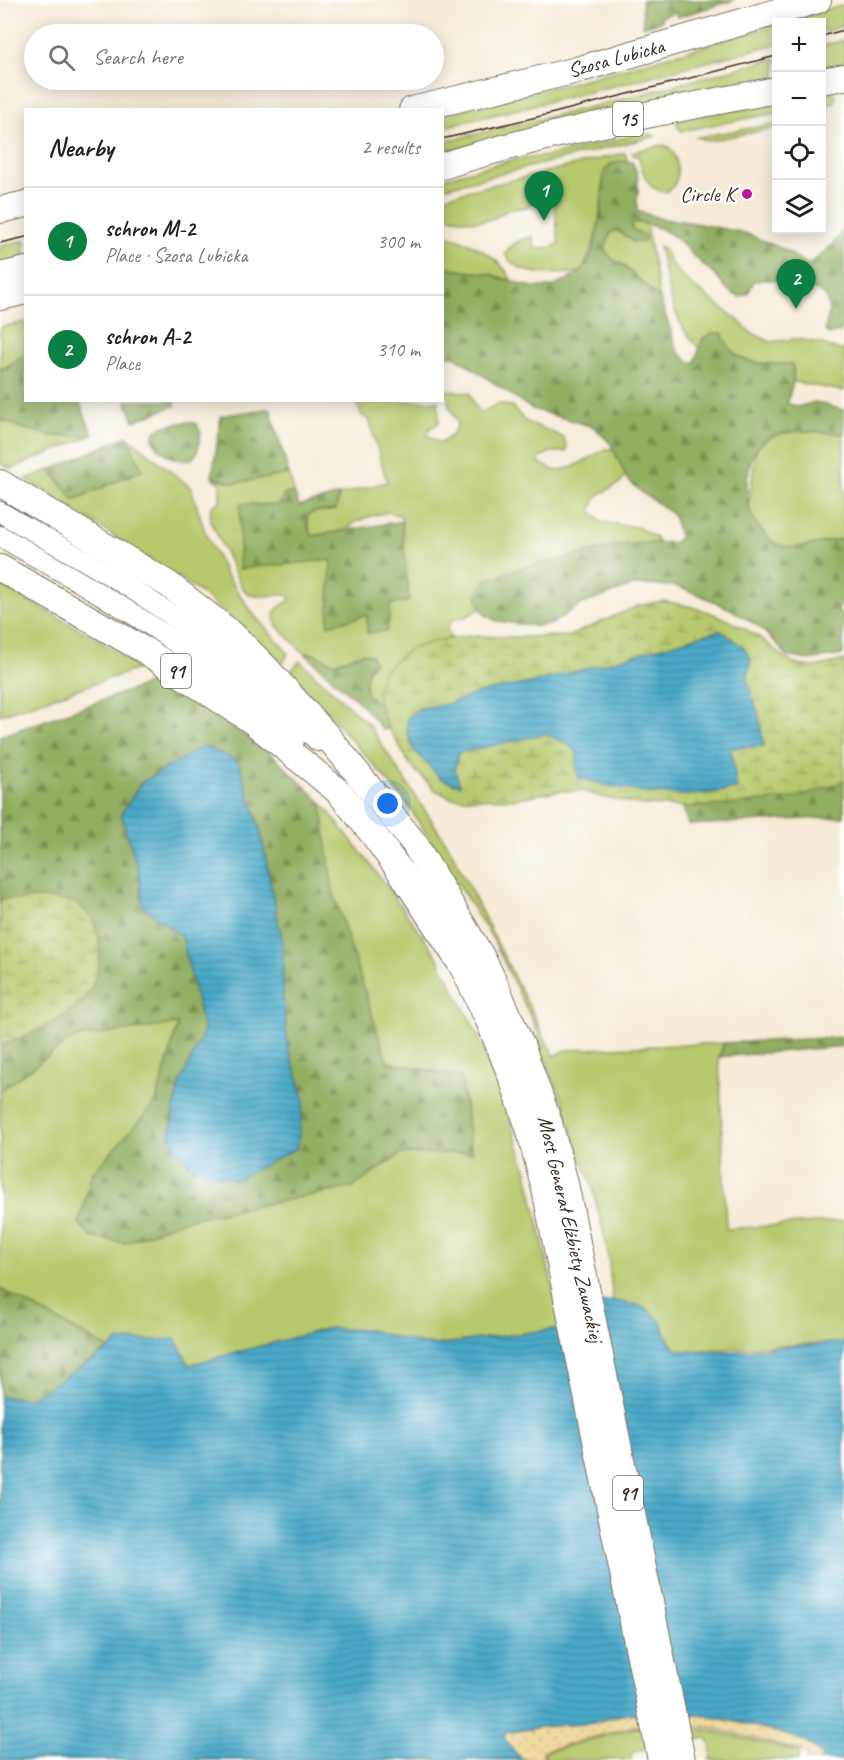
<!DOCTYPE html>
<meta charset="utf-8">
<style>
body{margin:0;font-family:Caveat,sans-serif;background:#f2f2f2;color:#202124}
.controls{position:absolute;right:18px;top:18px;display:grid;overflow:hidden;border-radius:0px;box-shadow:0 3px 15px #0003}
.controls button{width:54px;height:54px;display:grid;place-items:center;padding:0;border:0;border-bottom:2px solid #e0e0e0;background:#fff;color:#202124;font:30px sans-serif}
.you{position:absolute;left:388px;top:804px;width:21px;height:21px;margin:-15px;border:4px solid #fff;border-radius:50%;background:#1a73e8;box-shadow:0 0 0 9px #1a73e833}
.badge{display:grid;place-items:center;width:39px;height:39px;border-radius:50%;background:#0b8043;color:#fff;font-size:20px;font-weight:700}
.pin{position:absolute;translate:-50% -50px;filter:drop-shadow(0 2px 3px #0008)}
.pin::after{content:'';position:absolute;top:32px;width:21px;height:18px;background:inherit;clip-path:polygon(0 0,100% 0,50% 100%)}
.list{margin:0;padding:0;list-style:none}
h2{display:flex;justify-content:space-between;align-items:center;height:78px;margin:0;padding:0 24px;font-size:26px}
h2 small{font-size:20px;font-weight:400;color:#757577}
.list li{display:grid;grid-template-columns:39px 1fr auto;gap:18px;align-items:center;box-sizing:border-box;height:108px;padding:0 24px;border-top:2px solid #e0e0e0}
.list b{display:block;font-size:22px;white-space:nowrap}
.list p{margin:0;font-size:20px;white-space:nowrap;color:#757577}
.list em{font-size:20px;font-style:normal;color:#757577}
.icon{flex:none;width:33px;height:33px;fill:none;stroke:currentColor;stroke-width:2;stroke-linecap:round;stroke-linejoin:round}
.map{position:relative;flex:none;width:844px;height:1760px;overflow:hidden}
.search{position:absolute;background:#fff;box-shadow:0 3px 15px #0003;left:24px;top:24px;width:420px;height:66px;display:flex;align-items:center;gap:15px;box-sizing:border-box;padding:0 21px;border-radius:33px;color:#757577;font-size:22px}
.panel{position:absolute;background:#fff;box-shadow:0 3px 15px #0003;left:24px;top:108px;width:420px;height:294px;border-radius:0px}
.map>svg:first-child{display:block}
.green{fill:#b7c96d;stroke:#797a46;stroke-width:1.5}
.forest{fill:url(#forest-firs);stroke:#666c3f;stroke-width:1.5;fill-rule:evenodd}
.wetland{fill:url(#wetland-marsh);stroke:#797a46;stroke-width:1.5}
.sand{fill:url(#sand-dots);stroke:#94825e;stroke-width:1.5}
.water{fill:url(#water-rules);stroke:#426a73;stroke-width:1.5}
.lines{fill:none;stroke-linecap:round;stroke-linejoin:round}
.tertiary-casing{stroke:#7c6e5e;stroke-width:22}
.primary-casing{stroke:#7c6e5e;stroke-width:28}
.tertiary{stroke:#fff;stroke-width:20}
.primary{stroke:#fff;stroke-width:26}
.tram{stroke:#3b2a1e;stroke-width:1.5}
.poi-dot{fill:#b5179e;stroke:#fff;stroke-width:2}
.labels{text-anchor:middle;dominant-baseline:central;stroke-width:5;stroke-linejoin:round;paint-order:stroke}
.shield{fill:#fff;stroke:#766a62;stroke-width:1.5}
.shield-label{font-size:20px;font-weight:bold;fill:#3b2a1e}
.street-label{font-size:21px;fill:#3b2a1e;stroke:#fff}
.poi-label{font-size:21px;fill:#3b2a1e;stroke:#fff;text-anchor:end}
</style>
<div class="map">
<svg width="844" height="1760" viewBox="0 0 844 1760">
<defs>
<pattern id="forest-firs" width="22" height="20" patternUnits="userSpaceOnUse" patternTransform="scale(1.5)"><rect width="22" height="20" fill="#91ad60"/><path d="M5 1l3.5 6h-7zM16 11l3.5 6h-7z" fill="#788d4f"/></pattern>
<pattern id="wetland-marsh" width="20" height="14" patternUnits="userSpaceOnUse" patternTransform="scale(1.5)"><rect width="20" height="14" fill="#b7c96d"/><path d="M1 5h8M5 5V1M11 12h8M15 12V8" fill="none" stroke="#96a359"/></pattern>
<pattern id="sand-dots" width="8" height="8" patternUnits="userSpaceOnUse" patternTransform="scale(1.5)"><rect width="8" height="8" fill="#eeda9e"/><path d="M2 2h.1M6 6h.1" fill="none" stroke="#cdbb88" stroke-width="1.8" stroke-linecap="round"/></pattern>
<pattern id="water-rules" width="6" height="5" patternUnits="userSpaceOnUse" patternTransform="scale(1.5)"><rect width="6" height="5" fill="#49a9c8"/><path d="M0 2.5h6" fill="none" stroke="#3e8aa2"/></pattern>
</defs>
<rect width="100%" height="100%" fill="#fff"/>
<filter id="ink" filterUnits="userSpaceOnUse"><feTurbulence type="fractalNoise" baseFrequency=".0167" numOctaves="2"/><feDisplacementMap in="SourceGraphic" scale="12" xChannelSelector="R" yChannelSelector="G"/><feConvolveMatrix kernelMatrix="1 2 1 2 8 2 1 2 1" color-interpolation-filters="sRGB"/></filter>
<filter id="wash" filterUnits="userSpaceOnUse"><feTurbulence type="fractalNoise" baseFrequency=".008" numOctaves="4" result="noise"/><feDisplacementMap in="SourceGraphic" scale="24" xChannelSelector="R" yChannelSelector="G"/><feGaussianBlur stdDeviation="1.35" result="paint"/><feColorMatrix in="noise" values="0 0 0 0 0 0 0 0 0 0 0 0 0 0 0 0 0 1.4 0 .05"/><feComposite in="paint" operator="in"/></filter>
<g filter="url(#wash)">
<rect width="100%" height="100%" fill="#f5ebd6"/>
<g class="green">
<path d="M844,5V26L822,32V22H785Z"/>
<path d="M776,25V44L614,86L443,127L442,115C555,88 666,58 776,25Z"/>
<path d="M844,40V66L822,71V46Z"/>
<path d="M776,58V79L650,102L443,152L442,142L616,101Z"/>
<path d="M831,92L834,93L836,96L834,103L822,105V94Z"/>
<path d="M776,102V113L681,131L677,125V121Z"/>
<path d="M776,124V128L707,141L697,137Z"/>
<path d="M640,134H648L656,136L443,188V178L511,160L548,156Z"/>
<path d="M662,145C677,145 682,176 673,187C672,188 667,191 665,192C645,189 643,172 638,155L634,156L632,152Z"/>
<path d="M625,153L628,162L619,161L604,172C601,208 600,239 581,272C557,274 519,279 505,254C511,243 522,239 533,236L535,249L552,247L559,244L554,199L547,197L530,199V206L508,210L496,217L484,221H473L443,216L442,197Z"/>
<path d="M635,222L646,224L660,299L622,264L613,260L604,250L610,234L615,230L620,232L633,242L640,233L632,230L631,224Z"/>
<path d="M443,235C467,239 503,258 512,282L490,274L443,268Z"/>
<path d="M25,240V284L0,289V246Z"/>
<path d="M659,246L665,249L671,264L688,282L738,320L750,332L771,342L795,339L819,343L839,350H844V391L793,382L794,370L792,364C772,363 740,367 728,347C726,343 724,338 722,333L703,338L700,349C671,322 667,282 659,246Z"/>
<path d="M25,322V355L0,370V327Z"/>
<path d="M446,390L470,393L474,404L481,413L499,403L513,407L525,421L563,437L567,448L566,452H550L539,458V463L556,471L573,467L606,449H620L630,470L620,483L598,495L591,510L601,522L637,527L655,537L669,560L493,602L463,618L452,620L447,629L451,638L440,640L377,690L379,705C375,702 370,698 367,694C360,684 367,670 374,662L362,653L334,663L311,653H304L277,626C269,612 278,607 290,600L288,596L284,594C276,595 255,598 248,594C247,593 242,587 241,586L210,519L211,507L220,501V483L212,477L235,483L289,474L294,492L284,495L279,505L331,560L390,604L409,601L401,516L388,512L371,516L356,522L346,530L311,536L307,516C316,508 325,514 336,509L339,495L387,482L369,419L362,416L356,401H438L439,423L430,428L427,435L440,443C450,439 455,433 458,423L449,406Z"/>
<path d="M761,413L844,426V577L740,568Z"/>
<path d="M0,419L22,428L52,436L93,435L11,469L0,463Z"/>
<path d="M127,436L191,488L205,532L226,575L254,615L288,653L283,664L200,592L26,479L50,470L74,499L142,470Z"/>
<path d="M0,585L104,643L138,669L0,715Z"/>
<path d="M300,661L368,724L449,847L554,1056L566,1050L724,1043L719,1057L726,1229L844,1221V1342L685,1351L676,1349L667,1338L660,1320L638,1305L613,1301L607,1247L591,1182L580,1156L563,1101L549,1070L536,1028L492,938L406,802L366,756L290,672Z"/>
<path d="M321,802L374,869L435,953L477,1033L506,1108L527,1172L562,1328L435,1345L330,1328L188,1365L110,1349L0,1289V1091L73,1038L179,1023L157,1102L91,1175V1237L125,1243L184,1220L353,1187L401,1154L472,1153L461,1077L387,1062L333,892Z"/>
<path d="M635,1728L708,1730L799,1752L798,1760H709L712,1757C711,1751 712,1743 706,1738L634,1752L631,1754V1760H545V1752Z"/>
</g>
<g class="forest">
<path d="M642,0H734L677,17L675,12L661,17V21L643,27Z"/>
<path d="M619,161L632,162C643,180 636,192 637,211L662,219L689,222L745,233L785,250L808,265C823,254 836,243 844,227V324L841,331L829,335L825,330L829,312L826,296C804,283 779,278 754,281L748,294L740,297C729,293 726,288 719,279C713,272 705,267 698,260C680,243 676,232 649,225C643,223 638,221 631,224L633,230L645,236V241C632,246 627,234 615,230L610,234L605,250L613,260L622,264L660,299L678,352L689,362H695L703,338L712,333H722C735,368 761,364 792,364L793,382L787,403L797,407L815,402L844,410V434C819,433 790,426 767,439C746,451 744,490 750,511C753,521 760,530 768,537C771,541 774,544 779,545C799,552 822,540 842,539L844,541V595L838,612L844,616L843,655L808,660L787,656L776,643L758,626L730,609L700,595L674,586L635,585L580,605L552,624L535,626L497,621L485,615L479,604L477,594L480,587L487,579L529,566L626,544L676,542L680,537L673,515L659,504L642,493L628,480L610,443L594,427L532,409L456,357L443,355V268L490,274L532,287H553L581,272L591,256L595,243L601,209L604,172L609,165Z"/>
<path d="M25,355L26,400L79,401L93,435L52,436L22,428L0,419V370Z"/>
<path d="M126,401H174L176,405L134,421Z"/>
<path d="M270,408L289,474L235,483L212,477L221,416Z"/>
<path d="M192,422L197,424L201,433C199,441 199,455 191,459C175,469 114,425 192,422Z"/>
<path d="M127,436L142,470L74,500L50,470Z"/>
<path d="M294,492L299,506L339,495L336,509C325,514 316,508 307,516V525L312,536L402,521L409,601L391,604L387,631L367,633V615L328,625L331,560L239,569L240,504L279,505L284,495Z"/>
<path d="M304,653H311L334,663L363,653L371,655L374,662C366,672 364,680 366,693L379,705L389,729L383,730L361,704Z"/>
<path d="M157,681L224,721L273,755L321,802L333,892L387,1062L461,1077L472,1153L401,1154L353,1187L184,1220L125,1243L91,1237L79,1223L91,1175L156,1102L178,1024L73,1038L0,1091V736ZM238,761L260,829L283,946V1000L288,1046L304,1098L170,1140L174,1107L181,1081L204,1031L182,937L143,906L138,869L121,814Z"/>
<path d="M844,781V817L688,825L683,807C739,805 790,797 844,781Z"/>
<path d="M844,1037V1046L719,1057L724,1043Z"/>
<path d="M0,1289L110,1349L29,1399L0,1396Z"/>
</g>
<g class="wetland">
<path d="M662,601C698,606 725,616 757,636C768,643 783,658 794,663C810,671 829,664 844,660V781L799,797L727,805L683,807L642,805L601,797L582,791H557L515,799L451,798L435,790L411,766L389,729L379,705L377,690L383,671L398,658L412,648L440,640L471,636L510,637L569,636L638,606Z"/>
<path d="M48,898C57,900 72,900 79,905C107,926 105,973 84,998C62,1022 30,1034 0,1046V899Z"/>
</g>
<path class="sand" d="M663,1712L707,1716L754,1726L797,1738L816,1748L822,1756L821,1760H806L809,1757L801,1751L709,1727L634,1726L543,1751V1760C517,1760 519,1758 504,1738L506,1732H515L540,1727L590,1723L626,1714Z"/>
<g class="water">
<path d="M720,630L743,647L751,660L747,679L759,716L764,746L731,748L737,789C719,791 699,796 681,795C646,795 612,787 579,778L576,766L577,752L567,744L546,734L458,753L455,769L460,785L441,779L412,747L407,731V718L419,708L448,704L481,692L535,682L610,662Z"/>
<path d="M204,746L238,761L260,829L283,946V1000L288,1046L304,1098L297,1148L236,1180L213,1175L192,1168L170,1140L174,1107L181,1081L204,1031L182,937L143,906L138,869L121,814L142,782Z"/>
<path d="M613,1301L643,1306L660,1320L670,1343L675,1349L685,1351H733L844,1342V1760H821L822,1756C810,1740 789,1736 770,1730C726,1718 670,1706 624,1714C612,1716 600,1722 588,1724C573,1725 557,1725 542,1727C530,1728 518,1732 506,1732L504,1738L518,1756L523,1760H0V1396L29,1399L110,1349L117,1341L176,1339L189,1365L329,1328L370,1330L421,1344L435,1345L562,1328L584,1304Z"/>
</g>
</g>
<g filter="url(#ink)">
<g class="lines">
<defs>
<g id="tertiary">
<path d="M0,512C61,548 126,581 183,624C231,660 274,701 318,741"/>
<path d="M0,536C59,570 119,603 175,642C218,672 258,705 294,741"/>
</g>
<g id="primary">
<path d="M822,81L844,77"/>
<path d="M412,110L577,70L818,0"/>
<path d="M442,166C551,131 665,111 776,90"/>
<path d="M0,210L26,204"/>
<path d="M0,276L26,270"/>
<path d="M0,297L26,291"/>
<path d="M0,483L168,584L232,634L265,667L328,737L414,843L481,956L493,980L522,1047L549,1123L565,1183L682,1760"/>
<path d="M0,568L144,650L251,720L339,792L373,834L403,875L463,967L489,1021L512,1078L529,1128L545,1189L661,1760"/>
</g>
</defs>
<use href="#tertiary" class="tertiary-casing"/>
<use href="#primary" class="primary-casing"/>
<use href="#tertiary" class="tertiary"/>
<use href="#primary" class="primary"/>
<g class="tram">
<path d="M822,36L844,30"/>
<path d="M442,139L550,114L776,56"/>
<path d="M0,243L26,237"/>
</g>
</g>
</g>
<circle class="poi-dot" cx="747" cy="194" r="6"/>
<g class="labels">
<g class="shield">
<rect x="613" y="102" width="30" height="34" rx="4.5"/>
<rect x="161" y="654" width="30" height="34" rx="4.5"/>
<rect x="613" y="1476" width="30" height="34" rx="4.5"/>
</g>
<g class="shield-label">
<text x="628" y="119">15</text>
<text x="176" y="671">91</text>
<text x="628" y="1493">91</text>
</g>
<g class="street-label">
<text transform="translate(616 58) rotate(-15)">Szosa Lubicka</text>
<text transform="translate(571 1229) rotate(77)">Most Generał Elżbiety Zawackiej</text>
</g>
<g class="poi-label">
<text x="735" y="194">Circle K</text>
</g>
</g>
</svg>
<div class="controls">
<button>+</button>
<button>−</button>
<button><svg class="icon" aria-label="locate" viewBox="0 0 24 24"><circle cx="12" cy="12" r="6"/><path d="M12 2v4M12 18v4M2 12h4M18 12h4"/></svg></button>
<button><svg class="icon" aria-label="layers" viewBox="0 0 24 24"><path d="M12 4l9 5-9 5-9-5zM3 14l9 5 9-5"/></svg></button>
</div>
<div class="you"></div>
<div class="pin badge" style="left:544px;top:221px">1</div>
<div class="pin badge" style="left:796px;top:309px">2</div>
<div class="search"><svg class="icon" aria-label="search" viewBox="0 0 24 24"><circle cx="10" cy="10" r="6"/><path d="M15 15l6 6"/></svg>Search here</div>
<section class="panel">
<h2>Nearby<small>2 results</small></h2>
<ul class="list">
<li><span class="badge">1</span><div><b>schron M-2</b><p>Place · Szosa Lubicka</p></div><em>300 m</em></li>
<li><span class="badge">2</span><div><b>schron A-2</b><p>Place</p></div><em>310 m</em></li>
</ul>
</section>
</div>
